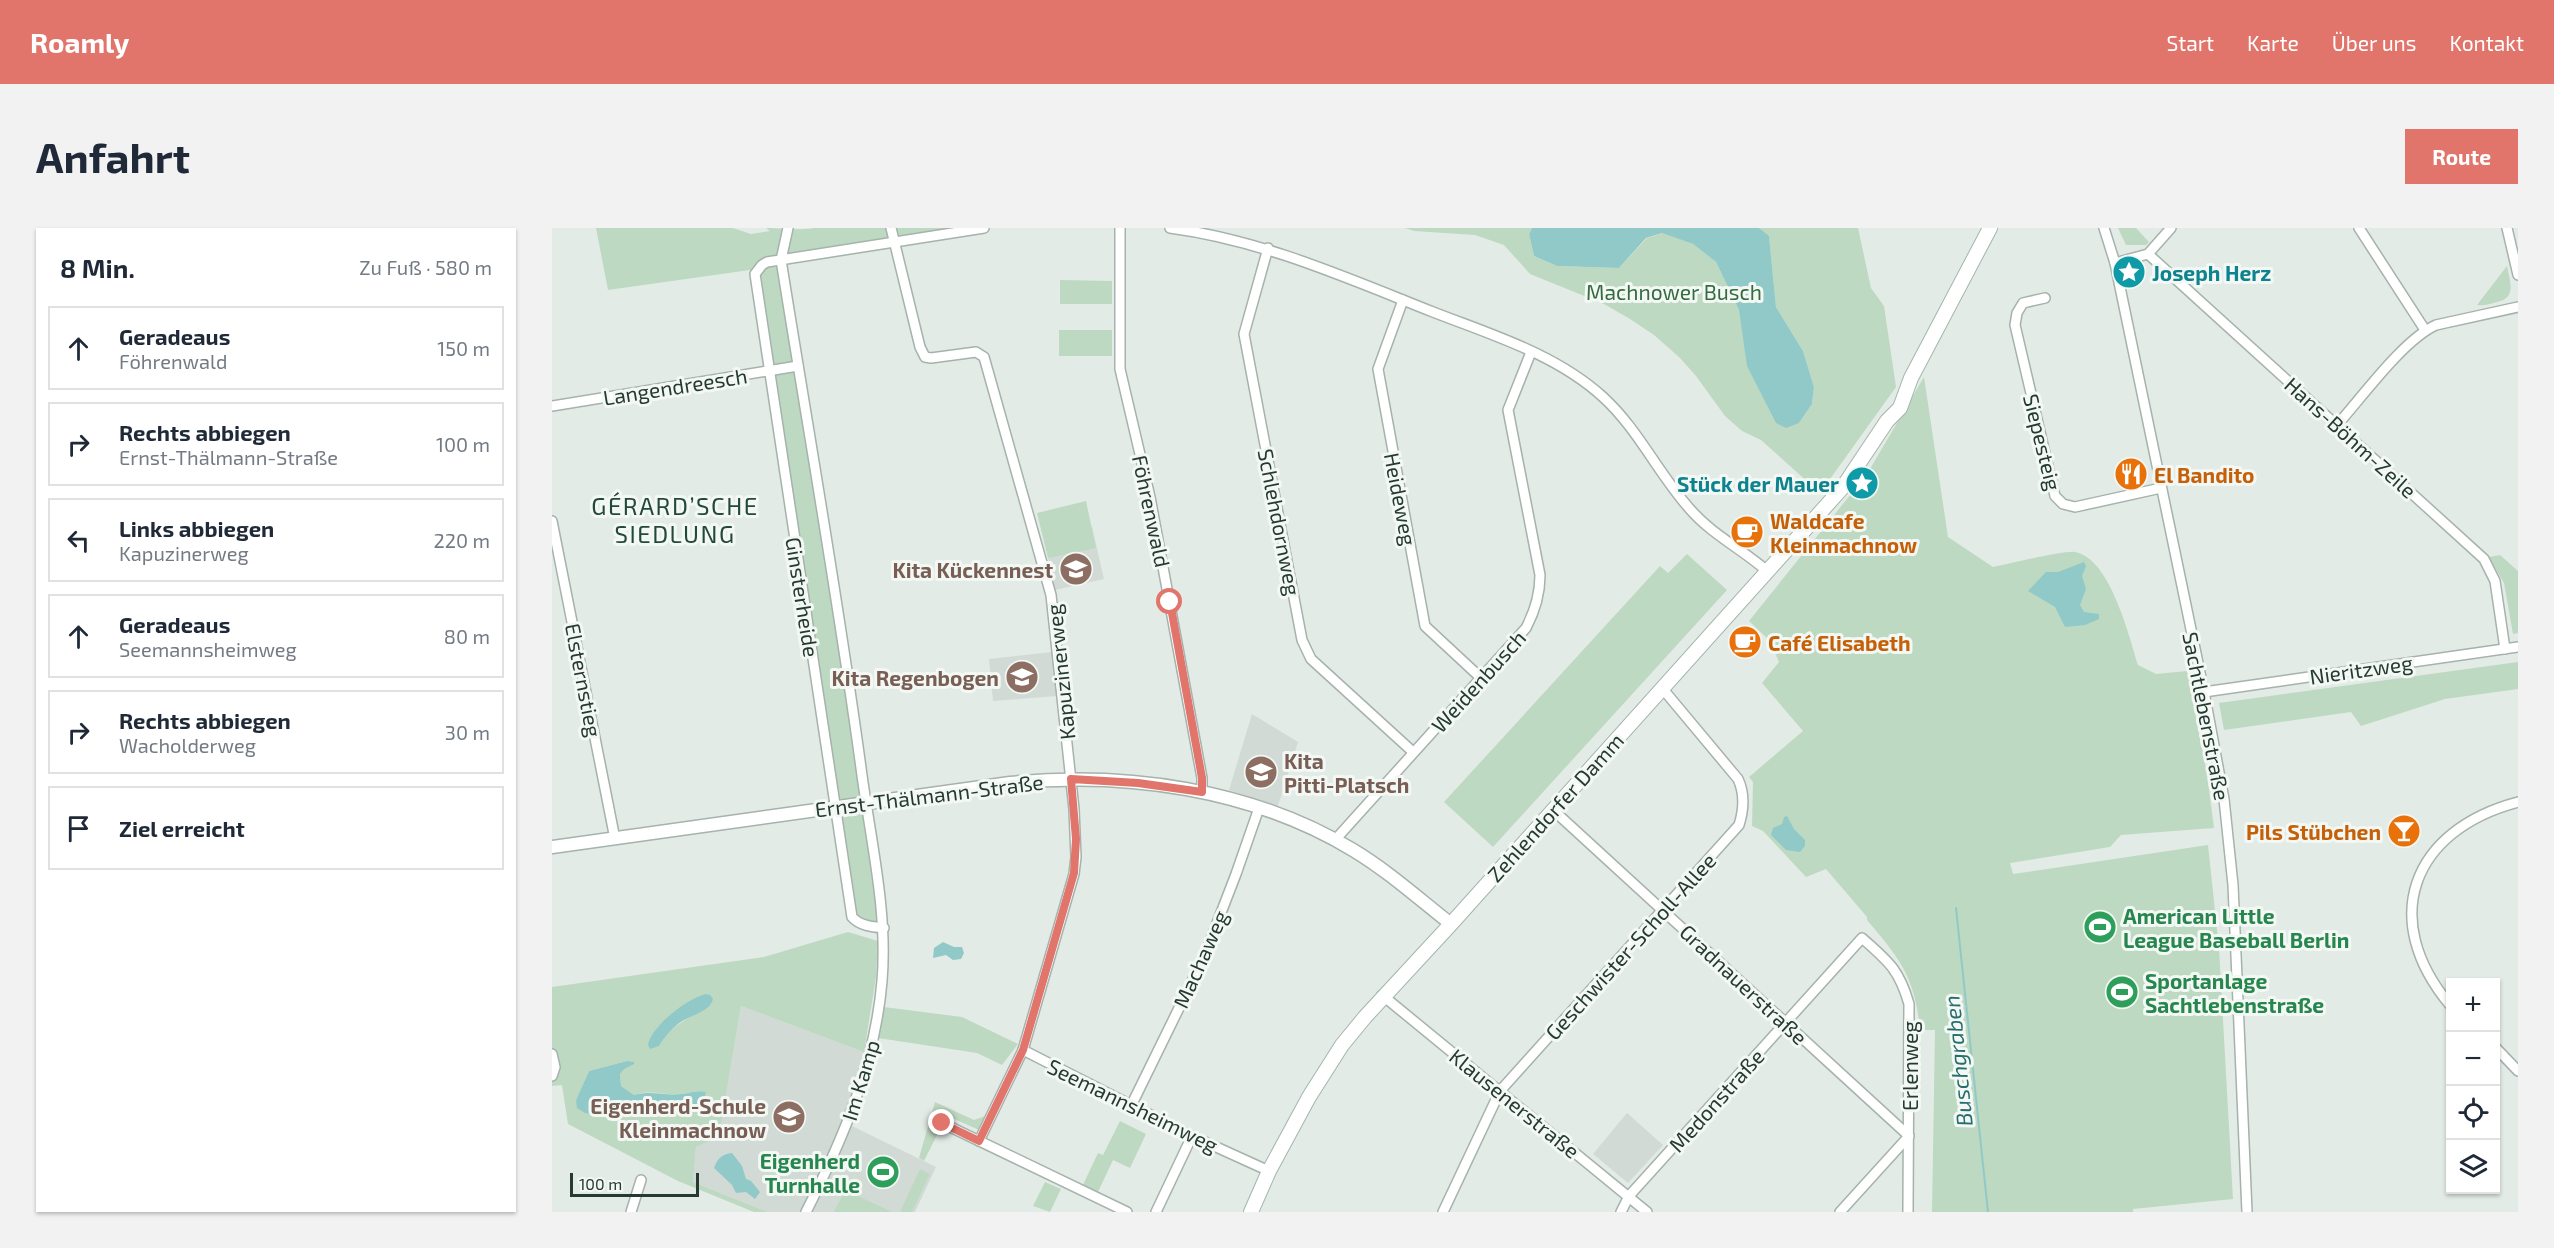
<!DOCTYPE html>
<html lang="de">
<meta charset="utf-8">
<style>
body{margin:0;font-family:"Exo 2",sans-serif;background:#f2f2f3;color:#1f2937}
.controls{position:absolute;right:18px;bottom:18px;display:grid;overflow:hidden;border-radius:0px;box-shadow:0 2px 4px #0004}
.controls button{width:54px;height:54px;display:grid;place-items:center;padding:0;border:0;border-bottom:2px solid #e0e1e3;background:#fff;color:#1f2937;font:30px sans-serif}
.scale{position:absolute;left:18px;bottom:15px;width:129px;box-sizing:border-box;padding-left:6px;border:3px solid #253a31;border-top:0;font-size:16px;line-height:21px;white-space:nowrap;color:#253a31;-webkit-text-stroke:4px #f3f8f4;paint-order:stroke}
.stop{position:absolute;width:18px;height:18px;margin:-14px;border:4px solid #e1746b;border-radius:50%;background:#fff}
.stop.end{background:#e1746b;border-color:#fff;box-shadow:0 2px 6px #0008}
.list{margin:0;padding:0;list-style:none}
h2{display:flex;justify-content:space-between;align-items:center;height:78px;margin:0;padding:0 24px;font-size:26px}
h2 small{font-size:20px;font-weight:400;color:#747a83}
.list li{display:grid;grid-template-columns:39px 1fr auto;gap:18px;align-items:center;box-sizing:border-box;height:84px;margin:0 12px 12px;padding:0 12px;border:2px solid #e0e1e3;border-radius:0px}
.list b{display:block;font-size:22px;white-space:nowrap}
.list p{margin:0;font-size:20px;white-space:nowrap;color:#747a83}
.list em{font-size:20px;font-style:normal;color:#747a83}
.icon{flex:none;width:33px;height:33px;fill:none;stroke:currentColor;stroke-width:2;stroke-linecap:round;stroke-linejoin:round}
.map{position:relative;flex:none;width:1966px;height:984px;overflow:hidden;border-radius:0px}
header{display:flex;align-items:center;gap:36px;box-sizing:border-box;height:84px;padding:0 30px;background:#e1746b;color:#fff}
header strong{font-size:28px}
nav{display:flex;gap:33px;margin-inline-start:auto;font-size:21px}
.intro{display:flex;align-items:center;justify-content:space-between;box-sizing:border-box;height:144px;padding:0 36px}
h1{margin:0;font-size:42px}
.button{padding:15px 27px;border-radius:0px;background:#e1746b;color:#fff;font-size:21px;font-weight:700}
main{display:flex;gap:36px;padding:0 36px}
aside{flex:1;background:#fff;border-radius:0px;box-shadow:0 2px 4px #0004}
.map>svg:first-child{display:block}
.built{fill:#d1dad5}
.green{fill:#bed9c1;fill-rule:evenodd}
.water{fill:#91c9c8}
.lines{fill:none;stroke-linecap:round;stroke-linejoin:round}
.stream{stroke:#91c9c8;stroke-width:2}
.minor-casing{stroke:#a6b2ac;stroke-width:12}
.tertiary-casing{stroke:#a6b2ac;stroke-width:15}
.secondary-casing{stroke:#a3b5ac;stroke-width:16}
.minor{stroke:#fff;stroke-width:9}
.tertiary{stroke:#fff;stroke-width:12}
.secondary{stroke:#fff;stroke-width:14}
.route{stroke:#e1746b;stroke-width:8}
.labels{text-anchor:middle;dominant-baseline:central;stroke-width:6;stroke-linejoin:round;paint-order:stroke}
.culture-label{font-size:21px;font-weight:bold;fill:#0d838f;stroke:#f3f8f4;text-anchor:start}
.park-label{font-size:21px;fill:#346c40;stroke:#f3f8f4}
.street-label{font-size:21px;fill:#253a31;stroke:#f3f8f4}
.food-label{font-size:21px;font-weight:bold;fill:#c56008;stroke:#f3f8f4;text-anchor:start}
.education-label{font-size:21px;font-weight:bold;fill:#785e54;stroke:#f3f8f4;text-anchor:end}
.leisure-label{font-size:21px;font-weight:bold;fill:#27864d;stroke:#f3f8f4;text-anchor:start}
.water-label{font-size:22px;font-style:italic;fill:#266e6e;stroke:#f3f8f4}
.quarter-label{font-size:24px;letter-spacing:1.5px;fill:#23493a;stroke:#f3f8f4}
</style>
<header>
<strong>Roamly</strong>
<nav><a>Start</a><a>Karte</a><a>Über uns</a><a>Kontakt</a></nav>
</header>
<div class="intro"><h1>Anfahrt</h1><a class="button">Route</a></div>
<main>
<aside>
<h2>8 Min.<small>Zu Fuß · 580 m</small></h2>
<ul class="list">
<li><svg class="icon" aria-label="ahead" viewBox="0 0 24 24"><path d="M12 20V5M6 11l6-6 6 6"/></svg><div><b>Geradeaus</b><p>Föhrenwald</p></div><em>150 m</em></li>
<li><svg class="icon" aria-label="right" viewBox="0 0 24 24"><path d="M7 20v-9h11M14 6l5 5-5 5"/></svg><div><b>Rechts abbiegen</b><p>Ernst-Thälmann-Straße</p></div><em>100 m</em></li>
<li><svg class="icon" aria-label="left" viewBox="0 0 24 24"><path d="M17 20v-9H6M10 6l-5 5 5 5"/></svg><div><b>Links abbiegen</b><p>Kapuzinerweg</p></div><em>220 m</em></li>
<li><svg class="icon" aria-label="ahead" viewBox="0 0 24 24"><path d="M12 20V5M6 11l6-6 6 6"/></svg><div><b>Geradeaus</b><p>Seemannsheimweg</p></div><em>80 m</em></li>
<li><svg class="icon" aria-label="right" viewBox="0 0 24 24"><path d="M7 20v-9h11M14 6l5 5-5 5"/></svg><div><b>Rechts abbiegen</b><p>Wacholderweg</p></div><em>30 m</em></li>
<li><svg class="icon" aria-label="arrive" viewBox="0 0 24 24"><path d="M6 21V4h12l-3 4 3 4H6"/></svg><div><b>Ziel erreicht</b></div></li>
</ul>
</aside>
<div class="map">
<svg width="1966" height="984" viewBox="0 0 1966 984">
<rect width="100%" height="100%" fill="#e3ebe6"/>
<g class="built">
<path d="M540,299L552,351L503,362L492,310Z"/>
<path d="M500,424L504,468L441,473L437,431Z"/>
<path d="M700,486L746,514L726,578L677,562Z"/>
<path d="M189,778L323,828L300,898L384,939L363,984H216L141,954L144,919L167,909Z"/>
<path d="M1075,885L1111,917L1076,955L1041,926Z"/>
</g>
<g class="green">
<path d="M44,0H181L199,6L218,3L214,0C232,0 243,3 262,0H432L230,32L332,700L304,693L205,41L56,62Z"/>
<path d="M853,0H980L977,6L982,28L1005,38L1067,40L1095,10L1111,5L1141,16L1164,34L1187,82L1191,100L1242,195H1247L1260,176L1262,159L1251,123L1224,79L1217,9L1207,0H1306L1319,60L1332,78L1344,159L1268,265L1209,212L1190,203L1173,188L1144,148L1128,130L1102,107L1078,91L1052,76L978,46L952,17L923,7L862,3Z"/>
<path d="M1566,0H1584L1597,14L1594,17H1574Z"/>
<path d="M1955,38C1958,54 1965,70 1945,74C1938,76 1932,78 1925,77Z"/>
<path d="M508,52L560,53V76H508Z"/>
<rect x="507" y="102" width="53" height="26"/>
<path d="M1372,149L1396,309L1441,339C1456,336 1513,322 1523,324C1558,330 1577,408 1586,437L1604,446L1635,443L1655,546L1662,600L1569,607L1558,619L1458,635L1461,646L1656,617L1667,720L1681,971L1581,981V984H1380L1383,802H1368C1363,749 1348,731 1315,692V689L1274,641L1254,649L1211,603L1200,598L1201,554L1197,549L1251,503L1210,455L1227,434L1218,413L1197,393L1315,246Z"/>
<path d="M534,273L544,320L496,330L485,285Z"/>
<path d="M1135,326L1175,362L941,619L892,574L1108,338L1116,345Z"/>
<path d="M1948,327L1966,343V405L1961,406L1952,355L1937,329Z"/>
<path d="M1966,434V461L1893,471L1809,498L1799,484L1672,502L1667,475Z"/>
<path d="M296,704L326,713L324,749L312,824L189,778L167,909L144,919L141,954L216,984H202L126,953L16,896L10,857L0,858V759L212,729ZM140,787L117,803L107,818L105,799ZM75,833L68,846L69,858L82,867C99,861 113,868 130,866C138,865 145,862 154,864L152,875L148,878L104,886L54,881L24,872L37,843Z"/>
<path d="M332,779L410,789L466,816L450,837L425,825L326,810Z"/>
<path d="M383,874L422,892L433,888L427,902L398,889L395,894L392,893L372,933L367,930Z"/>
<path d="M568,893L594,906L578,940L561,932L545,966L530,959L546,925L551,927Z"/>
<path d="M368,941L378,946L360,984H348Z"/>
<path d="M493,954L509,961L498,984L481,978Z"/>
<path d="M293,962L340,984H282Z"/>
</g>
<g class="water">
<path d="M980,0H1207L1217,8L1224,79L1251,123L1262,159L1260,176L1247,195L1234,200L1224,195L1195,138L1187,82L1164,34L1141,16L1110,5L1094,10L1067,40L1005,38L982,28L977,6Z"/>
<path d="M1532,334L1534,338L1530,348L1534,361L1528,377L1532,384L1547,386V391L1533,397L1513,399L1503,379L1476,363L1494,344H1506Z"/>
<path d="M1235,588L1242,601L1253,612V618L1248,624L1234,622L1219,607L1221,600L1230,596L1232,589Z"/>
<path d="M391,714L402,719H410L412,725L409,731L401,732L394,727L381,730L382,720Z"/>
<path d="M154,766L158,767L161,771C158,785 136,787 126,796C118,802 112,810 107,818L98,821L96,817C99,798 136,770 154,766Z"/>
<path d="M75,833L82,834V836L72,841L68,846L69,858L82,867C99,862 113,868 130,866C138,865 146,862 154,864L152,875L148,878L103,886L54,881L41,886L33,885L25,880L24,872L37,843Z"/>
<path d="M180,925L190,938L194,951L199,953L208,964L203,971L194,964L184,965L180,957L162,940C165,931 170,926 180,925Z"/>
</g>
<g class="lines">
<path class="stream" d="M1404,680L1436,984"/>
<defs>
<g id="minor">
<path d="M236,0L229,32C256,201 286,370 309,540C318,610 336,682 330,753C323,836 291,911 254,984"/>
<path d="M339,0L368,119L373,129L379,130L424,124L432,129L499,367L522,581L524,629L522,646L471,822L427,913"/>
<path d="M568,0V141L598,269L650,550V564"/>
<path d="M618,0C710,12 795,50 881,84C940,107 1004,126 1051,169C1086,201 1106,245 1137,280C1159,306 1190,321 1215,343"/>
<path d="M1552,0L1563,35L1652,464L1672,571L1681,657L1695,984"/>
<path d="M1807,0L1873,102"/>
<path d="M1955,0L1966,47"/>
<path d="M716,20L692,106L750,412L759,431L861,524"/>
<path d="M1596,26L1932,331L1943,353L1953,421"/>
<path d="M1563,35L1596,26L1619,0"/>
<path d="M1493,70L1471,75L1465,85L1463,97L1503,268L1511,276L1523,279L1609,260"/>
<path d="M851,72L826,141L873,398L929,450"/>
<path d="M0,178L246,138"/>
<path d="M1785,197C1811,168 1851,112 1884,97L1966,79"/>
<path d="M0,293L63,611"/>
<path d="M1652,464L1966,419"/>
<path d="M1000,581L1357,908L1288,984"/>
<path d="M783,612L974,400C983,383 988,367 988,347L956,182L979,124"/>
<path d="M332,700C321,699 308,698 300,689L203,46L210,37L215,34L432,0"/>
<path d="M830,767L1095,984"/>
<path d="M1898,777C1826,691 1860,602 1966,574"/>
<path d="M1944,820L1966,843"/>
<path d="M471,822L640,908L717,943"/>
<path d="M0,826L3,839L0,848"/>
<path d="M579,878L652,729L684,646L707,580"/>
<path d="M390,895L575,984"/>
<path d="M79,984L89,952"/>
<path d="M604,984L640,908"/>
<path d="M891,984L948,863L1187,597C1192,581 1193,566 1186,551L1110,460"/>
<path d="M1069,984L1077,968L1310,710C1336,733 1347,741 1357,776L1356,984"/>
</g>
<path id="tertiary" d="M0,619L458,555C573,543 700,561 801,622C836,643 867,671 899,696"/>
<path id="secondary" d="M699,984L717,943L757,869L790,817L813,789L899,696L1291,259L1335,193L1348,180L1359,150L1438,0"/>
</defs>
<use href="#minor" class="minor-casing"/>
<use href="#tertiary" class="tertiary-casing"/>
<use href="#secondary" class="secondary-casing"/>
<use href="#minor" class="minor"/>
<use href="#tertiary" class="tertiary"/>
<use href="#secondary" class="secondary"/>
</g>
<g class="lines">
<path class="route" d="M390,895L427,913L471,822L522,645L524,611L519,551L586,555L650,564V550L618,374"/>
</g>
<defs>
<symbol id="sight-disc" viewBox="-11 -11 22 22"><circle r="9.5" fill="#0f9aa8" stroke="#f3f8f4"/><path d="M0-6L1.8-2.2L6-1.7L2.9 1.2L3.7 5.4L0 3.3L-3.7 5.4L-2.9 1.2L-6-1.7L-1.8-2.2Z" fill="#fff"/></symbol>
<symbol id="restaurant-disc" viewBox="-11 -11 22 22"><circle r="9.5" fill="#e8710a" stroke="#f3f8f4"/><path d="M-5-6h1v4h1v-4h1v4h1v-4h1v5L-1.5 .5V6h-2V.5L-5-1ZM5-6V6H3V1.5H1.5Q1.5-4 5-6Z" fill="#fff"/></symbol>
<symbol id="cafe-disc" viewBox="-11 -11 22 22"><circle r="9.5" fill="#e8710a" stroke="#f3f8f4"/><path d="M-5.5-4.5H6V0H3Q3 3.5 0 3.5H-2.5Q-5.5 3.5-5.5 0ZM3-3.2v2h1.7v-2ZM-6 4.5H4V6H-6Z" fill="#fff"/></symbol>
<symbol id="school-disc" viewBox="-11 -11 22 22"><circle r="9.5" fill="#8d6e63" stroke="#f3f8f4"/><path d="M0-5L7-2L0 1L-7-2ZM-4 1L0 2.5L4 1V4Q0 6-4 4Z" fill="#fff"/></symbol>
<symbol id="bar-disc" viewBox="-11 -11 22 22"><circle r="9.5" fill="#e8710a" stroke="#f3f8f4"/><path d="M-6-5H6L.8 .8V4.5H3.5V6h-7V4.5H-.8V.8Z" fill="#fff"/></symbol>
<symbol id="stadium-disc" viewBox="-11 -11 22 22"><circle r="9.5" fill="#2e9e5b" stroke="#f3f8f4"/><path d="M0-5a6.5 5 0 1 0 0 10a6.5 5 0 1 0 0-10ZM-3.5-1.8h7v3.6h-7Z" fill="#fff"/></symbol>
</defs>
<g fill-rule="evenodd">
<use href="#sight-disc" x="1558" y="25" width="38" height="38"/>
<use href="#restaurant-disc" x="1560" y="227" width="38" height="38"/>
<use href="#sight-disc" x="1291" y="236" width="38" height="38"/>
<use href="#cafe-disc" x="1176" y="285" width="38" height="38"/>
<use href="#school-disc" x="505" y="322" width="38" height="38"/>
<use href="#cafe-disc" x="1174" y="395" width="38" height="38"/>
<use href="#school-disc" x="451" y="430" width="38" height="38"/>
<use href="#school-disc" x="690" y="525" width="38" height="38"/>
<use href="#bar-disc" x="1833" y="584" width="38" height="38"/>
<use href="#stadium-disc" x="1529" y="680" width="38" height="38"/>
<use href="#stadium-disc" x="1551" y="745" width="38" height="38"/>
<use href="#school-disc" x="218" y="870" width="38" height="38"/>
<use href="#stadium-disc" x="312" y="925" width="38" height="38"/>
</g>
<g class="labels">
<g class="culture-label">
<text x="1600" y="44">Joseph Herz</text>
<text x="1287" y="255" text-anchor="end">Stück der Mauer</text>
</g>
<g class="park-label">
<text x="1122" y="63">Machnower Busch</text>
</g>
<g class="street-label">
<text transform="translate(123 158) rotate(-9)">Langendreesch</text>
<text transform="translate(1799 209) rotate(42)">Hans-Böhm-Zeile</text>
<text transform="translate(1491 214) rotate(76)">Siepesteig</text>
<text transform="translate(849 271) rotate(79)">Heideweg</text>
<text transform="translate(600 283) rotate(78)">Föhrenwald</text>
<text transform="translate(728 294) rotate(79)">Schlehdornweg</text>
<text transform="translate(251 369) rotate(81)">Ginsterheide</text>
<text transform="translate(1809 441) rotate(-8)">Nieritzweg</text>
<text transform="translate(508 444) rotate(-96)">Kapuzinerweg</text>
<text transform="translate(32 452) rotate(79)">Elsternstieg</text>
<text transform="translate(926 453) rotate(-48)">Weidenbusch</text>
<text transform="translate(1655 488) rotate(79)">Sachtlebenstraße</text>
<text transform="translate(377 567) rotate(-7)">Ernst-Thälmann-Straße</text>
<text transform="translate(1003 579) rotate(-48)">Zehlendorfer Damm</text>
<text transform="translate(1078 718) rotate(-48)">Geschwister-Scholl-Allee</text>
<text transform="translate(648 731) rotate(-66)">Machaweg</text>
<text transform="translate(1192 756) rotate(43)">Gradnauerstraße</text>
<text transform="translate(1357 838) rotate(-90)">Erlenweg</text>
<text transform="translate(308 852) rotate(-73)">Im Kamp</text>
<text transform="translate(1164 872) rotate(-48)">Medonstraße</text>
<text transform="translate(963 875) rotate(39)">Klausenerstraße</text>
<text transform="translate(581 877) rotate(26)">Seemannsheimweg</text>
</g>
<g class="food-label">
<text x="1602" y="246">El Bandito</text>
<text x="1218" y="292">Waldcafe<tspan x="1218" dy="24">Kleinmachnow</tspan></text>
<text x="1216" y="414">Café Elisabeth</text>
<text x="1829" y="603" text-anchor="end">Pils Stübchen</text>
</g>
<g class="education-label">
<text x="501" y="341">Kita Kückennest</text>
<text x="447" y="449">Kita Regenbogen</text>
<text x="732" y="532" text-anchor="start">Kita<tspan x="732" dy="24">Pitti-Platsch</tspan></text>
<text x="214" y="877">Eigenherd-Schule<tspan x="214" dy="24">Kleinmachnow</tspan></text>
</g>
<g class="leisure-label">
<text x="1571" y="687">American Little<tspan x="1571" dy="24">League Baseball Berlin</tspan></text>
<text x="1593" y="752">Sportanlage<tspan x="1593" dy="24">Sachtlebenstraße</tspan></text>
<text x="308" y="932" text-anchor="end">Eigenherd<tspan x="308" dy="24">Turnhalle</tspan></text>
</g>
<g class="water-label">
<text transform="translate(1405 833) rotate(-96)">Buschgraben</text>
</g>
<g class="quarter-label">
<text x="123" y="277">GÉRARD’SCHE<tspan x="123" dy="28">SIEDLUNG</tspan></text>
</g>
</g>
</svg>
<div class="controls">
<button>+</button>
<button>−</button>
<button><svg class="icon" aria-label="locate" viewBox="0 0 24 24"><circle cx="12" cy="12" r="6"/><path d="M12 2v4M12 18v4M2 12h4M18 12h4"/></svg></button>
<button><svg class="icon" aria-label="layers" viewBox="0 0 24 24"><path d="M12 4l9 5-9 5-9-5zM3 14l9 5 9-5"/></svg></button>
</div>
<div class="scale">100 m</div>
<div class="stop" style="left:618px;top:374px"></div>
<div class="stop end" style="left:390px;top:895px"></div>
</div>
</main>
